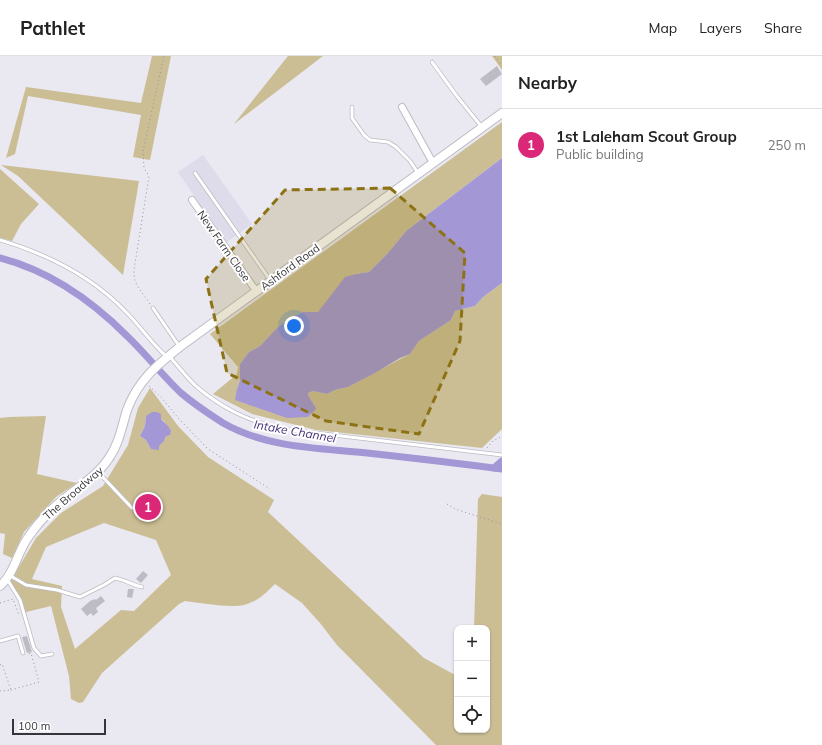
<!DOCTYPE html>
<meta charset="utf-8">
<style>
body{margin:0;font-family:Mulish,sans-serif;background:#f6f6f6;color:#222}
.controls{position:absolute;right:12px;bottom:12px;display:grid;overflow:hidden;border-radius:8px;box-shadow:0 1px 3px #0004}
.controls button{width:36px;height:36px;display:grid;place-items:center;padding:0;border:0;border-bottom:1px solid #e0e0e0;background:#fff;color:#222;font:20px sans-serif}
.scale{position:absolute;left:12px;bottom:10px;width:94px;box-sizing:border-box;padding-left:4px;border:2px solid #363539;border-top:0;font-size:11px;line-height:14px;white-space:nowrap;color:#363539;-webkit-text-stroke:3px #fff;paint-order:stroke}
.you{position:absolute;left:294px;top:270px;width:14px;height:14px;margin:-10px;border:3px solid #fff;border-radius:50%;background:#1a73e8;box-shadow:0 0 0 6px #1a73e833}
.badge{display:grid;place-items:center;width:26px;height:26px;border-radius:50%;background:#db2777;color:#fff;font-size:13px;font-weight:700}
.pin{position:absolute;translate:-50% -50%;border:2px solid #fff;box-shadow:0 1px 4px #0006}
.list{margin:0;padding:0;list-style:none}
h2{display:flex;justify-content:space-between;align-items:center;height:52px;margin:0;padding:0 16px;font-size:17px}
h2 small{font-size:13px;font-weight:400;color:#767676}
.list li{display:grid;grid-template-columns:26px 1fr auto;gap:12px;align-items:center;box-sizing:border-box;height:72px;padding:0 16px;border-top:1px solid #e0e0e0}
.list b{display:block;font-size:15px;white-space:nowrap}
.list p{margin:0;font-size:13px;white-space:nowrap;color:#767676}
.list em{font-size:13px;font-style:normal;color:#767676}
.icon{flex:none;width:22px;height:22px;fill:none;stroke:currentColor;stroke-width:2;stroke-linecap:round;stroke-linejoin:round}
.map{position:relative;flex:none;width:502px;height:689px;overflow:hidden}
header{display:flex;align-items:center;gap:24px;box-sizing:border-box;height:56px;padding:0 20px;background:#fff;border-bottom:1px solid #e0e0e0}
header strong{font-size:19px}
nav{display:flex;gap:22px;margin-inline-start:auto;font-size:14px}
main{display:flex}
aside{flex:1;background:#fff}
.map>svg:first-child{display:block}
.built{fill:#dedbeb}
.green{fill:#cbbe95;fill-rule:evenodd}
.water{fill:#a497d6}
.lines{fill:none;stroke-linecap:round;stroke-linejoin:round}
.canal{stroke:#a497d6;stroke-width:7}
.building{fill:#bdbcc4}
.service-casing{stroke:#bdbbc4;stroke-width:4.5}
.minor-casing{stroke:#bdbbc4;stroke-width:8}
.secondary-casing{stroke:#bdbbc4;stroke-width:10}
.path{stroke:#949299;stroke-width:1;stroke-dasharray:1 3;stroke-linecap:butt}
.service{stroke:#fff;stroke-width:3}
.minor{stroke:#fff;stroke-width:6}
.secondary{stroke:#fff;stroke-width:8}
.marked{fill:#8c7215;fill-opacity:0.2;stroke:#8c7215;stroke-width:3;stroke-dasharray:8 5;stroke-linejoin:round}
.labels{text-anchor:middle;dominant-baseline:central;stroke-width:4;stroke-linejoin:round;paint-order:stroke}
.street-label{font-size:11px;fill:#363539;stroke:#fff}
.water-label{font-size:12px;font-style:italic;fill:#47317c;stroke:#fff}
</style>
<header>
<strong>Pathlet</strong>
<nav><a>Map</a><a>Layers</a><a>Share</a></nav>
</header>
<main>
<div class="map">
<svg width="502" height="689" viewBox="0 0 502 689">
<rect width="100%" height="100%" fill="#eae8f1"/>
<path class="built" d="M203,99L252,168L226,187L178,116Z"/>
<g class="green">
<path d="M152,0H171L150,104L133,101L141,59L28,40L15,98L6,102L26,31L141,47Z"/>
<path d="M288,0H323L234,68Z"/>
<path d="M492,0H502V14Z"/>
<path d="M502,66V102L406,175L388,197L369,216L356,218L318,256H303L276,273L260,290L249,296L240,308V324L237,333L315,349L310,343L308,337L313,335L327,338L335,334L348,331L410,298L419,285L451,264L455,255L475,250L483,241L502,227V373L482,392L316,374L252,358L213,338L237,318L238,311L210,278Z"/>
<path d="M1,109L139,125L123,219L18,120Z"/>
<path d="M0,113L39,148L21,168L12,185L0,182Z"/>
<path d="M150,332L178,370L208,401L274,444L268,456L424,602L457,620V674H487V572H474L478,443L482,438L502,441V689H436L337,589L320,567L302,547L275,528C266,537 257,546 244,549C229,552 201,547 185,545L179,548L102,617L83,646L79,647L71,643L69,620L51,550L22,557L18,540L10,526L36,482L61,457L103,430L128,389L138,352ZM146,360L161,363L165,366C167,383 167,386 151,393L146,384L140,380L145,370ZM104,467L156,484L171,519L134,555L121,554L75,593L61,551L62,530L32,523L46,491Z"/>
<path d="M46,360L37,418L77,427L56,441L24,476L12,502L3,498L5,478L0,477V362L9,361Z"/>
</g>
<g class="water">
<path d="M502,102V227L483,241L475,250L455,255L451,264L419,285L410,298L400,302L375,317L348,331L335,334L327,338L313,335L308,337C309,344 315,347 316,353L308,361L287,362L235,344L237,333L240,324V308L249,296L260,290L276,273L288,264L303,256H318L345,221L356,218L369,216L388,197L406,175Z"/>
<path d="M152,356H157L161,358V363L168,370L171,375L170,379L166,380L164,385L159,390V394L151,393L146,384L140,380L145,370L146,360Z"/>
</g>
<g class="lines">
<g class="canal">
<path d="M0,202C50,215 91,244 127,280C146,298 162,319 181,337C194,348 209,358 223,367C267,392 318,392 367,397C412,402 457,407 502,413"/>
<path d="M494,412L502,405"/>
</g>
</g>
<g class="building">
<path d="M497,10L502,18L486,30L480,23Z"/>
<path d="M142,442L160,453L155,461L137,450Z"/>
<path d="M143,515L148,519L141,527L136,523Z"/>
<path d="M128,533H134L132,542L127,541Z"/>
<path d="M101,540L105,545L96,552L98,556L93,560L91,557L87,560L81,553L90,545L95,543L96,544Z"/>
<path d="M27,580L32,596L27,597L22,581Z"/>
</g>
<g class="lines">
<defs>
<g id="service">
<path d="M432,6L456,39L481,70"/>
<path d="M352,51V62L364,79L370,84L388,86L396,91L410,105L418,117"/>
<path d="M195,117L270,224"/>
<path d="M0,184C47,198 93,221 127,257C141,271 151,287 166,300"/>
<path d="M153,252L179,290"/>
<path d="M170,301C179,311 187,322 197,331C223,353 249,365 282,373L502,399"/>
<path d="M98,416L132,452"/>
<path d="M9,519L26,529L57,534L80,541L104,529L115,522C125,524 132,529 142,531"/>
<path d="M7,523L20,544L34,592L41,600L52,598"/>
<path d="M0,585L18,580L23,597"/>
</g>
<g id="minor">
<path d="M402,51L433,107"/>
<path d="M192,144L257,236"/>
</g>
<path id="secondary" d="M0,530C14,518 17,498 27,483C37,468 50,454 64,443C80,430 98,419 109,402C119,388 122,370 127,354C138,324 157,309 181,290L502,57"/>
</defs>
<use href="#service" class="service-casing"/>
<use href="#minor" class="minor-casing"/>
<use href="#secondary" class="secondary-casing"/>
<g class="path">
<path d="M495,0L502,10"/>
<path d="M150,248C143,236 133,230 134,214L149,120L144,112L143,95L164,0"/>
<path d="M149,330L161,341L179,363L208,393L270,433"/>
<path d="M487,392L493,385L502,380"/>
<path d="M447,448L455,453L502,468"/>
<path d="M0,547L13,543L19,559"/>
<path d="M0,609L2,608L11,634L0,635"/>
<path d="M11,634L39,626L31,597L28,598"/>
</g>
<use href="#service" class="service"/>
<use href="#minor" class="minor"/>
<use href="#secondary" class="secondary"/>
</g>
<path class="marked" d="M390,132L465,197L460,285L419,378L326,365L227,317L206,223L285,134Z"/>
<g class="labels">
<g class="street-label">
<text transform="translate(224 190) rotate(55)">New Farm Close</text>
<text transform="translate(290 211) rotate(-36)">Ashford Road</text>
<text transform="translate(73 437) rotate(-41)">The Broadway</text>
</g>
<g class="water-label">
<text transform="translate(295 375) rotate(10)">Intake Channel</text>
</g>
</g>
</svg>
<div class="controls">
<button>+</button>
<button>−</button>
<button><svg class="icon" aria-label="locate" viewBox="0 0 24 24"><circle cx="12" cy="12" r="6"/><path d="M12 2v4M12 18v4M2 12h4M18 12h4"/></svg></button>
</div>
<div class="scale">100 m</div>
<div class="you"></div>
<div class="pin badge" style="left:148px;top:451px">1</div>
</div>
<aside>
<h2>Nearby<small></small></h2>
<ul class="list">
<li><span class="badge">1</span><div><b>1st Laleham Scout Group</b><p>Public building</p></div><em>250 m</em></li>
</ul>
</aside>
</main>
